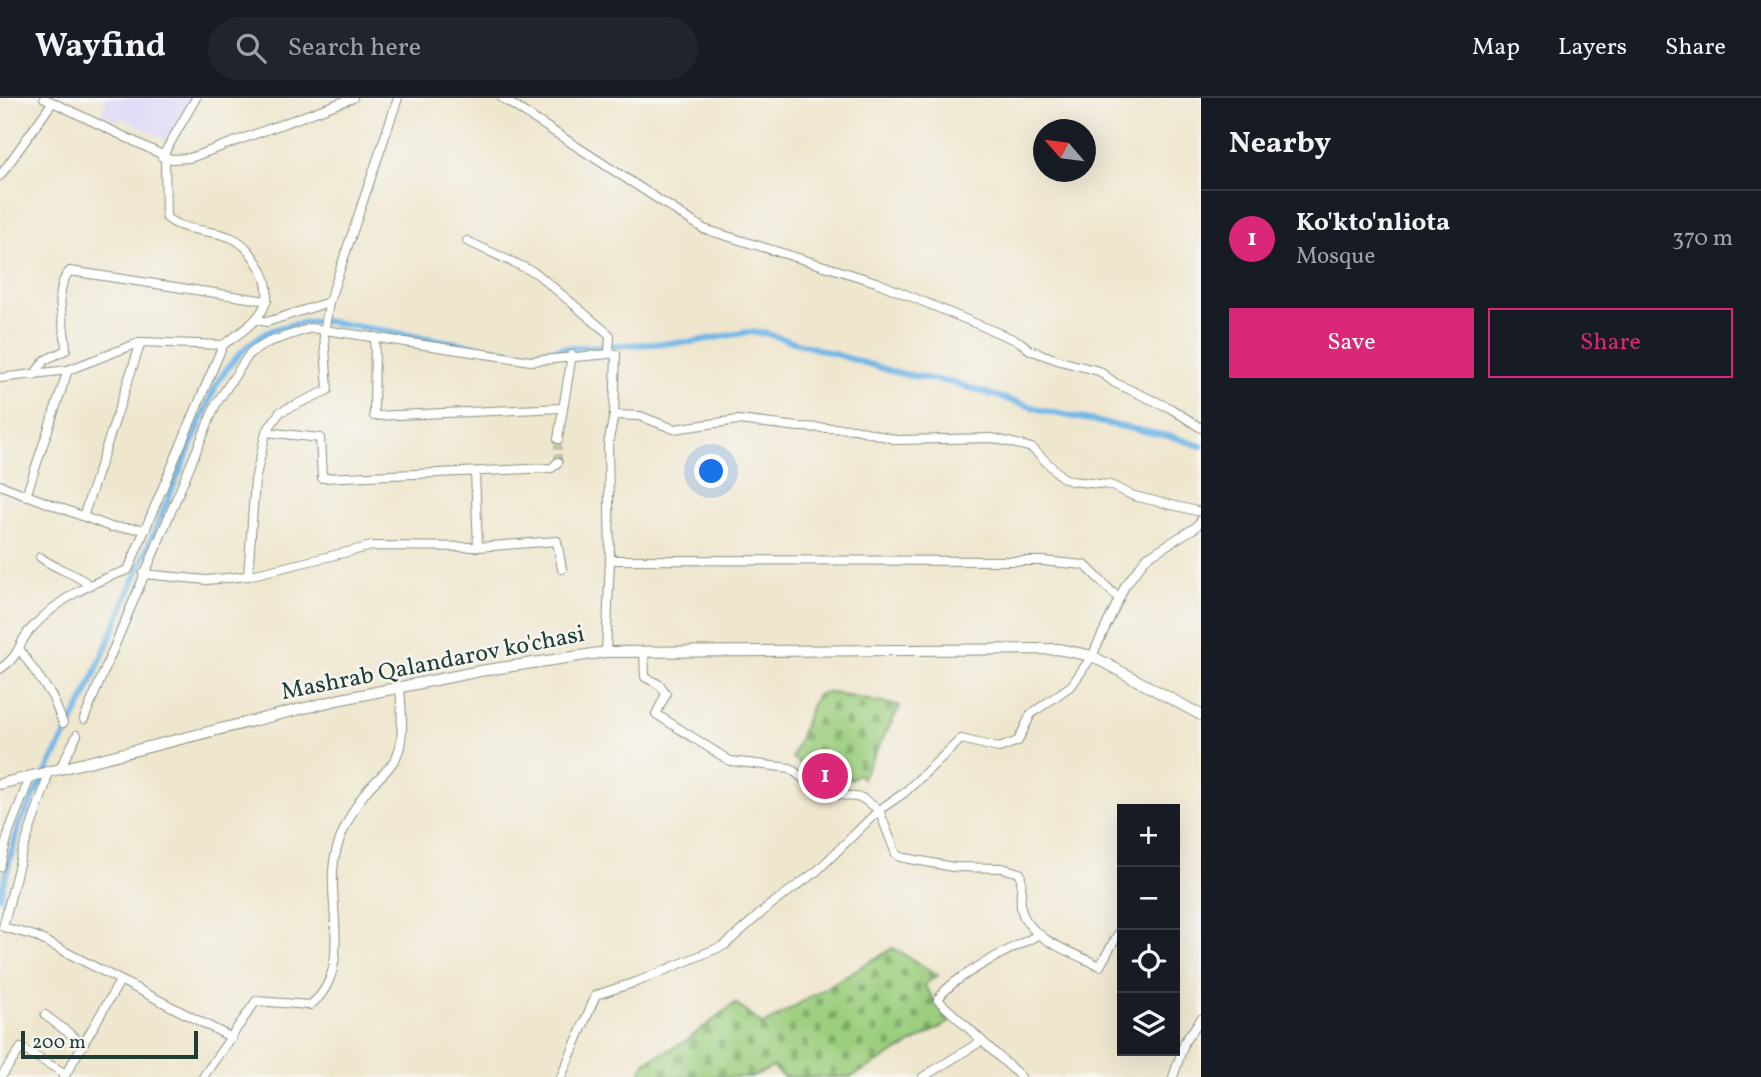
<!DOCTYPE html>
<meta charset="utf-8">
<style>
body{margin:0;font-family:Vollkorn,serif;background:#20242c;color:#f1f3f6}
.controls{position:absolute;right:21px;bottom:21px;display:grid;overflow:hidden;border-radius:0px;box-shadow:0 7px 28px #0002}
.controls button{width:63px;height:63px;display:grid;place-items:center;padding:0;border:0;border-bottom:2px solid #363941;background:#171b24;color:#f1f3f6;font:35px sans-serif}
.compass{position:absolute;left:1033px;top:21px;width:63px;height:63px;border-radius:50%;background:#171b24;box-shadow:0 7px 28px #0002;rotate:298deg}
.scale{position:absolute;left:21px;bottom:18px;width:177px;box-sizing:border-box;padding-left:7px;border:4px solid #1f3d34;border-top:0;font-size:19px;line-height:24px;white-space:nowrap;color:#1f3d34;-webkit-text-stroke:5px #f6f6f2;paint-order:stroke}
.you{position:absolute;left:712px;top:374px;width:24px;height:24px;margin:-18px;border:5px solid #fff;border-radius:50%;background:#1a73e8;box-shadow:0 0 0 10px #1a73e833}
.badge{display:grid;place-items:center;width:46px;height:46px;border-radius:50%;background:#db2777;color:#fff;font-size:23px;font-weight:700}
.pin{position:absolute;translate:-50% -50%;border:4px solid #fff;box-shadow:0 2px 7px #0006}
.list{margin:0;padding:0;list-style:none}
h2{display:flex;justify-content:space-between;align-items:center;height:91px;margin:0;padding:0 28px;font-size:30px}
h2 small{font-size:23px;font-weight:400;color:#9ea1a6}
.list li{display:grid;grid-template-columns:46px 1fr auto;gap:21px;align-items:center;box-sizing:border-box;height:98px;padding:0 28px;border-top:2px solid #363941}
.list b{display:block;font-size:26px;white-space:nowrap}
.list p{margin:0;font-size:23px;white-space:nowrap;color:#9ea1a6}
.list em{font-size:23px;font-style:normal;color:#9ea1a6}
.actions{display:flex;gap:14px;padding:21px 28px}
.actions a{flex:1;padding:16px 0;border:2px solid #db2777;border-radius:0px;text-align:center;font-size:24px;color:#db2777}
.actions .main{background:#db2777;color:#fff}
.icon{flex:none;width:38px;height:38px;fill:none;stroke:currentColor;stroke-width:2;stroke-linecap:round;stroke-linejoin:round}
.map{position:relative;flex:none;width:1201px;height:979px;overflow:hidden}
header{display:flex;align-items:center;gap:42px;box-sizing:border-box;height:98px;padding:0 35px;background:#171b24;border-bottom:2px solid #363941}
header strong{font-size:33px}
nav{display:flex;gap:38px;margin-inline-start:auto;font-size:24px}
.search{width:490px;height:63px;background:#20242c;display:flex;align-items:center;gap:18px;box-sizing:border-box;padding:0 24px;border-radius:38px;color:#9ea1a6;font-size:26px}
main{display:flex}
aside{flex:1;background:#171b24}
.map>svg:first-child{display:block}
.built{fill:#dbd6f7}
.cemetery{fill:url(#cemetery-stones);stroke:#5e8659;stroke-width:2}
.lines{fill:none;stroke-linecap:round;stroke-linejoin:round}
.canal{stroke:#70b6e7;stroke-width:6}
.minor-tunnel{stroke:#c5c4af;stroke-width:8;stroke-dasharray:8 4;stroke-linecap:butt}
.minor-casing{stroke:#879281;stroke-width:10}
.major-casing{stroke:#879281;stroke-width:12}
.minor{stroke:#fff;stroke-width:8}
.major{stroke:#fff;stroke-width:10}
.labels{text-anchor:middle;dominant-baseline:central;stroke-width:5;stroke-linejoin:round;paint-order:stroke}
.street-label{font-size:24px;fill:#1f3d34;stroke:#f6f6f2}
</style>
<header>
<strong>Wayfind</strong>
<div class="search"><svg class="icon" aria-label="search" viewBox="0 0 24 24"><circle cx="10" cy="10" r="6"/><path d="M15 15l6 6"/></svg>Search here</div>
<nav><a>Map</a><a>Layers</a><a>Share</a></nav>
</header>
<main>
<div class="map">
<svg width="1201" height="979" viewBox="0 0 1201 979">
<defs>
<pattern id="cemetery-stones" width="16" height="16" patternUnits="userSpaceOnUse" patternTransform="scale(1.75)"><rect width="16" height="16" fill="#9cce7e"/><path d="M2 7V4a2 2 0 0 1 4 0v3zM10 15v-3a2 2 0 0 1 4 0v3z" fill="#7fa868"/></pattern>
</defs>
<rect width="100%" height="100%" fill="#f6f6f2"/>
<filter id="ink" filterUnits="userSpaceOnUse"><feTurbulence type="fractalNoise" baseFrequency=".0143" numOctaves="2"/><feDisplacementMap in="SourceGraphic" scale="14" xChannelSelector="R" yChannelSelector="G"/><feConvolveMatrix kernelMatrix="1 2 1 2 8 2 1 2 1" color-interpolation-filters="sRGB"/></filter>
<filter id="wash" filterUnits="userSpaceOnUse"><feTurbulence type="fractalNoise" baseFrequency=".00686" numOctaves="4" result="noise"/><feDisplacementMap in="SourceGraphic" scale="28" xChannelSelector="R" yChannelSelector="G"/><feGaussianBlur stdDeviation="1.57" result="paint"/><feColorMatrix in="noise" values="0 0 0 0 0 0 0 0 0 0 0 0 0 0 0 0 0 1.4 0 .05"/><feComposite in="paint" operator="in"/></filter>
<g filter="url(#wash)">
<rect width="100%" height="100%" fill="#efe6ce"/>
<path class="built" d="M102,0H191L167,42L122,20L119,23L101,15L106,5Z"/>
<g class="cemetery">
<path d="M826,594L900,608L862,680L858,676L850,682L824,670L825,666L807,661L803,667L792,660L813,604L817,597Z"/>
<path d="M893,850L938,877L924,887L950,924L851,979H784L773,969L752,979H639L645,964L685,944L735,905L763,927Z"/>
</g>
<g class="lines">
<path class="canal" d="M0,799L19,727L85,599L216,287C245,241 269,225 324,223L524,256L565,250L691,244L748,234L764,235L898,275L954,285L1045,313L1173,339L1201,348"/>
</g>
</g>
<g filter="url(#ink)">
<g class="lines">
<path class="minor-tunnel" d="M558,364V341"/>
<defs>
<g id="minor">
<path d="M44,0L171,61L190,60L353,0"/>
<path d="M502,0L704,131L876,184L1020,244L1030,252L1060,263L1099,273L1115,285L1170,310L1201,330"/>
<path d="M162,59L196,0"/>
<path d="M165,60L166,119C181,134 212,131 232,140C245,146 251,155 258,166C283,207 254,225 223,247"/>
<path d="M0,78L52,5"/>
<path d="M329,204L324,236L328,292L280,314L266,334L320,340L322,380L552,370L558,364"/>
<path d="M257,222L267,224L329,204L398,0"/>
<path d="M375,239L374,318L562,310"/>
<path d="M34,277L45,262L66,252C66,229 51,191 70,173L267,203"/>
<path d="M0,280L68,272L141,244L223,247"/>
<path d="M614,317L640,318L674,331L738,322L799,329L855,331L897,342L993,340L1032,350L1062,379L1071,383L1110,387L1134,398L1201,414"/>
<path d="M558,341L572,257"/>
<path d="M475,375L478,449"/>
<path d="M0,387L111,429L146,431"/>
<path d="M26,398L68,272"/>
<path d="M84,416L141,244"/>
<path d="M40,459C55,471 73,474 88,486"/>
<path d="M610,462L1042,463L1085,467L1119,501"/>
<path d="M143,476L207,482L248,478L372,448L478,449L557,443L562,471"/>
<path d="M248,478L255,382L266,334"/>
<path d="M20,552L52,598L63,625"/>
<path d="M644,553L645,579L660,587L666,596L656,616L730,663L790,670L820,694L862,700L879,712L896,756L900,759L953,769L1002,770L1020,775C1024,787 1018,802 1022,814C1031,842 1076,856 1100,868L1122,829"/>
<path d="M606,554L610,462L608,346L614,317L616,256H609"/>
<path d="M0,571C21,557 18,545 30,532C58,501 89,485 128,472L223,247"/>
<path d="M84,621L216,306L250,255L269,244L311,230L531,263L609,256L610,237L536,175L467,143"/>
<path d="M60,670L77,637"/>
<path d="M47,673L46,685L21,758L3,829L35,838L232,940"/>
<path d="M0,769L9,733L31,677"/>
<path d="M45,917L83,946"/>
<path d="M1,979L21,950L66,976"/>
<path d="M64,979L120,883"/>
<path d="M203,979L256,903L310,907C355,874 325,801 335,758C339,738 353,711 365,695C377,679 396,669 400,648C404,629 401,608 400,589"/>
<path d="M561,979L596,897L639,883L725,847L769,808L817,773L879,712L904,695L961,641L999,650L1018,643L1031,616L1072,587L1092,558L1125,488L1146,460L1196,429L1201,422"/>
<path d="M923,979L980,944"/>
<path d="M1021,979L938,902C948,880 1017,848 1040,836"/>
<path d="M1173,979L1185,943L1201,921"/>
</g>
<path id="major" d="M0,686L337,602L480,573L606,554L1058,551L1092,558L1201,617"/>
</defs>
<use href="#minor" class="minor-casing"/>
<use href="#major" class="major-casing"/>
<use href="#minor" class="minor"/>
<use href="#major" class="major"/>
</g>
</g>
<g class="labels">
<g class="street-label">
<text transform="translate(433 566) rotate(-11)">Mashrab Qalandarov ko'chasi</text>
</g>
</g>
</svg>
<div class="controls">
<button>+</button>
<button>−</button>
<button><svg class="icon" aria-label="locate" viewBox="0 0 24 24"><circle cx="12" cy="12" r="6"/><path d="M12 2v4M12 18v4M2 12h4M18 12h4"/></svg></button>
<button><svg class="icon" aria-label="layers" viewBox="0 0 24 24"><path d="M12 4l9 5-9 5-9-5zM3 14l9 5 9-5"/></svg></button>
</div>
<svg class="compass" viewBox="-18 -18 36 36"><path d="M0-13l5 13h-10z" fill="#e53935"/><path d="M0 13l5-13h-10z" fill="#9ea1a6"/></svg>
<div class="scale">200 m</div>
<div class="you"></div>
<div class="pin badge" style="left:825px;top:678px">1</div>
</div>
<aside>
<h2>Nearby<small></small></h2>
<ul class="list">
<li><span class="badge">1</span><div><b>Ko'kto'nliota</b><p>Mosque</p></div><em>370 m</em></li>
</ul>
<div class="actions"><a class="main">Save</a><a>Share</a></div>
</aside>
</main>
